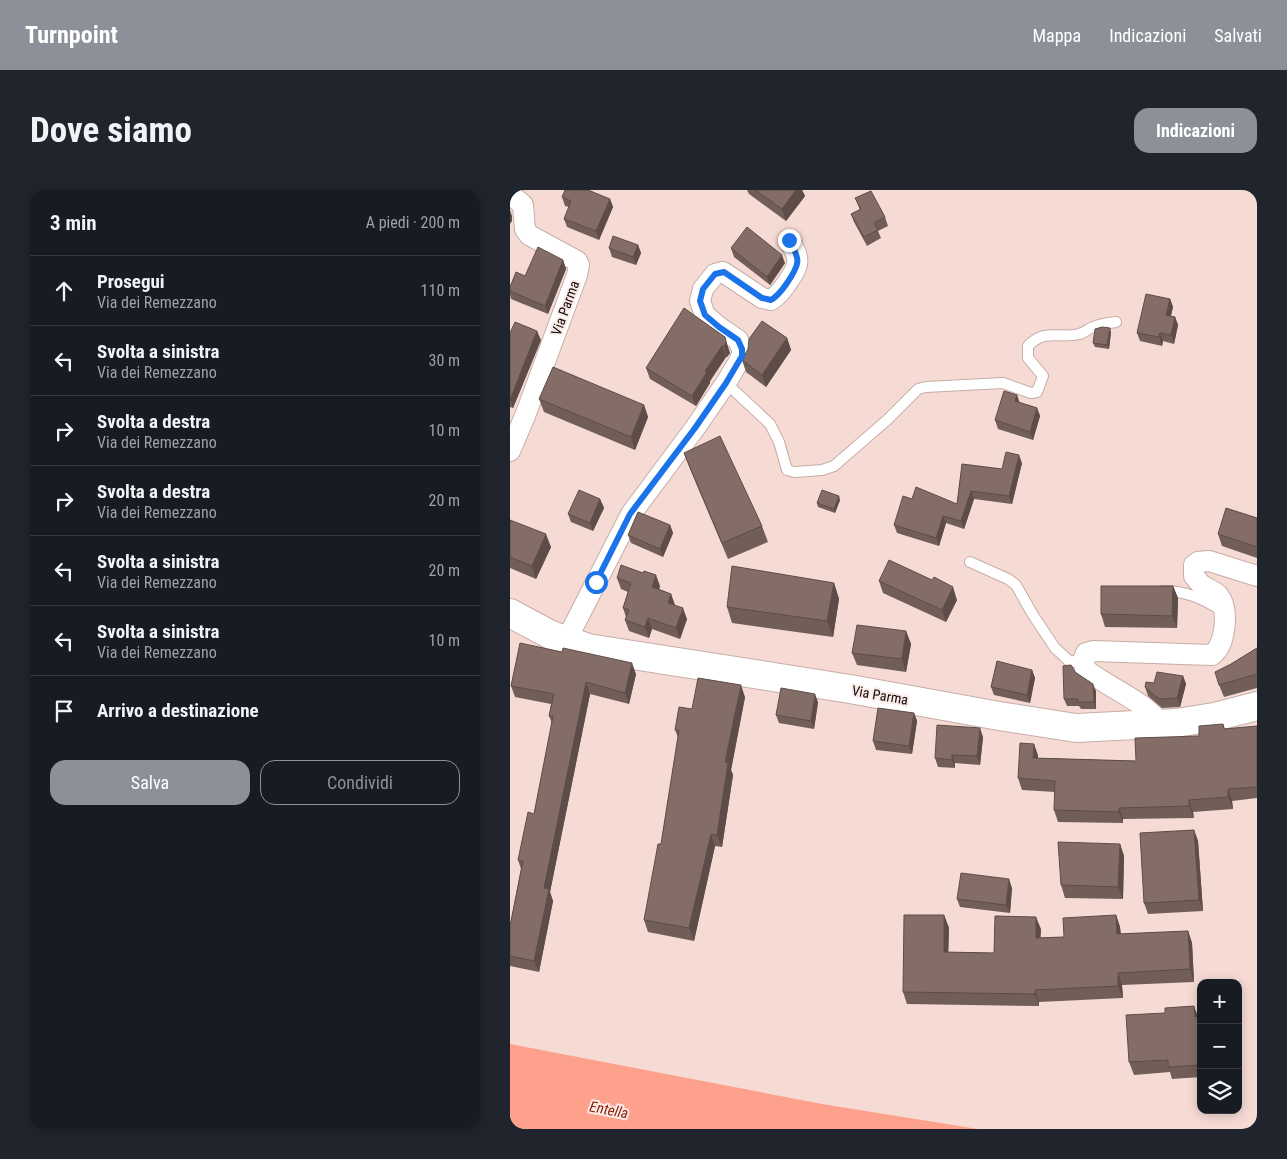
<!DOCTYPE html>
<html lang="it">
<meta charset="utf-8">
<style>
body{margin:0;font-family:"Roboto Condensed",sans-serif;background:#20242c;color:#f1f3f6}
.controls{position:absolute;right:15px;bottom:15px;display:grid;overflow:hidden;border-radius:10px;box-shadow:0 2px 12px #0003}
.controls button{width:45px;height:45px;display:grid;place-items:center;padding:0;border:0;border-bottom:1px solid #363941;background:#171b24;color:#f1f3f6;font:25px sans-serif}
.stop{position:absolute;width:15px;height:15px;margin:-11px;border:4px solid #1a73e8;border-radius:50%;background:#fff}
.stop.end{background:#1a73e8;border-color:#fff;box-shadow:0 1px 5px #0008}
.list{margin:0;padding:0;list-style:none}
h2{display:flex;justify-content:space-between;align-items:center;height:65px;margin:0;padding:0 20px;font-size:21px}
h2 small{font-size:16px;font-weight:400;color:#9ea1a6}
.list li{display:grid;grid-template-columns:32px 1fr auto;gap:15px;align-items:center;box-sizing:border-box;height:70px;padding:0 20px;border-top:1px solid #363941}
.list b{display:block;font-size:19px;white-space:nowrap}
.list p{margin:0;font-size:16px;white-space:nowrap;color:#9ea1a6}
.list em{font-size:16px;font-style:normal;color:#9ea1a6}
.actions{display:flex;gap:10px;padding:15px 20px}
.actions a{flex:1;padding:11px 0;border:1px solid #8c9099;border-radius:15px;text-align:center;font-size:18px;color:#8c9099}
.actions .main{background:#8c9099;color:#fff}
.icon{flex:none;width:28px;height:28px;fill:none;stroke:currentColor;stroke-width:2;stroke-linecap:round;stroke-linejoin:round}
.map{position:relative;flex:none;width:747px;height:939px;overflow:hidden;border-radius:15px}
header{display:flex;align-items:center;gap:30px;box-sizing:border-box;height:70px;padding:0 25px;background:#8c9099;color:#fff}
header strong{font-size:24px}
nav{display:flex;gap:28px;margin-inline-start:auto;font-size:18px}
.intro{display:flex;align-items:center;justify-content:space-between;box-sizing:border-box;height:120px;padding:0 30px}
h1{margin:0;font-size:35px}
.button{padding:12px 22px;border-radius:15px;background:#8c9099;color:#fff;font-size:18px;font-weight:700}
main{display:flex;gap:30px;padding:0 30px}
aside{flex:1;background:#171b24;border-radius:15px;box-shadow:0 2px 12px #0003}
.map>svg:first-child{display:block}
.water{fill:#fea18c}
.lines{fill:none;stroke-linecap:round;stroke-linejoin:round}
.lane-casing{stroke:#c7ada7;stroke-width:12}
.street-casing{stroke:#c7ada7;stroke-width:22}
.primary-casing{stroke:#c7ada7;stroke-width:30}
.lane{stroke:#fff;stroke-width:10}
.street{stroke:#fff;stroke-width:20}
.primary{stroke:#fff;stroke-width:28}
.wall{fill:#725e59}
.shaded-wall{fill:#5d4c48}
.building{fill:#856d67;stroke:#5d4c48}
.route{stroke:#1a73e8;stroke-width:6}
.labels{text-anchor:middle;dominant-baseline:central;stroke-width:4;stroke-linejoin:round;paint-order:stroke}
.street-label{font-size:14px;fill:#120908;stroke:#fbebe7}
.water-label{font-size:15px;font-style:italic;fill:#881e06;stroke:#fbebe7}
</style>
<header>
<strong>Turnpoint</strong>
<nav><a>Mappa</a><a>Indicazioni</a><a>Salvati</a></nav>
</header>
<div class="intro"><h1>Dove siamo</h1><a class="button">Indicazioni</a></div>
<main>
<aside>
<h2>3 min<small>A piedi · 200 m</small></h2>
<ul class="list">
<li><svg class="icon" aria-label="ahead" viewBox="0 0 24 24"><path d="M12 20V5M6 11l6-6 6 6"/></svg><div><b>Prosegui</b><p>Via dei Remezzano</p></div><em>110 m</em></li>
<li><svg class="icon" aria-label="left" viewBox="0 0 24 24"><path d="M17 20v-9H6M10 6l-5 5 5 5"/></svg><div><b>Svolta a sinistra</b><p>Via dei Remezzano</p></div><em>30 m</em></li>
<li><svg class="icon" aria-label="right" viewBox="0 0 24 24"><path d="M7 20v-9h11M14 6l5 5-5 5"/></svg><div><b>Svolta a destra</b><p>Via dei Remezzano</p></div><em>10 m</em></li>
<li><svg class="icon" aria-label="right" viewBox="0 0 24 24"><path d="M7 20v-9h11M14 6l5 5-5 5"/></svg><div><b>Svolta a destra</b><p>Via dei Remezzano</p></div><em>20 m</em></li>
<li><svg class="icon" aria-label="left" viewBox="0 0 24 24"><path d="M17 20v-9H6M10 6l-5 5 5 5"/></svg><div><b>Svolta a sinistra</b><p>Via dei Remezzano</p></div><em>20 m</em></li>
<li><svg class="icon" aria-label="left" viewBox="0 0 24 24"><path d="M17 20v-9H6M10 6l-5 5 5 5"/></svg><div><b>Svolta a sinistra</b><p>Via dei Remezzano</p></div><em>10 m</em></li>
<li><svg class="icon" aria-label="arrive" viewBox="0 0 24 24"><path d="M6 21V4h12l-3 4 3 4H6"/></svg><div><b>Arrivo a destinazione</b></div></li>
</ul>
<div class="actions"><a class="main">Salva</a><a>Condividi</a></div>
</aside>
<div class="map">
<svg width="747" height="939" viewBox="0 0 747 939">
<rect width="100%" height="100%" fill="#f6dbd4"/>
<path class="water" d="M0,854L312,914L468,939H0Z"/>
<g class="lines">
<defs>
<g id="lane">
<path d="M216,193L260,234L269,252L277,280L285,282L312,280L324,276L377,230L408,199L416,197L493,193L521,203L527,202L533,186L518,168V156C535,138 548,149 569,144C574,143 578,139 583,137C590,134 597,133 606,132"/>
<path d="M460,372L498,389L506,395L523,425L545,458L558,470L574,474"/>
<path d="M652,401C677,401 691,408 713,421"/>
</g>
<g id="street">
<path d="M0,4L13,15L15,39L19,45L67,71L69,75L67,85L15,226L0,261"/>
<path d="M56,451L121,324L185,238L216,193L232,166V159L228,150L209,137L195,125L190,111L193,99L205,84L213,82L252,108L261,110C269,105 272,100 277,93C290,74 291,70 279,50"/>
<path d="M651,534C632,509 600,499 575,479L574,468L576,463L583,461L702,465C716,455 719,419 709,406C705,401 697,399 692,395C689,393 687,389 684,386V375L688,372L699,371L747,386"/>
</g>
<path id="primary" d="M0,423L41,445L78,458L340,499L489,526L566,538L666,533L704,527L747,516"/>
</defs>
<use href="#lane" class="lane-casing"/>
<use href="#street" class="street-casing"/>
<use href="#primary" class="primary-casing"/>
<use href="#lane" class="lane"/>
<use href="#street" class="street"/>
<use href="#primary" class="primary"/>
</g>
<g class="wall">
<path d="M237,0H292L295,6L276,31L239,4Z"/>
<path d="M52,7L100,9L103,17L89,50L57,37L54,29L59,17L55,16Z"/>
<path d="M345,8L375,27L378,36L368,41L371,48L357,56L344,32L341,24L350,20Z"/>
<path d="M128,55L131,63L126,75L102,67L99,58Z"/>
<path d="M221,58L275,73L260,95L224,67Z"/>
<path d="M53,70L56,79L38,124L1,109L0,105V97L15,86Z"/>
<path d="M660,109L663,117L661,126L665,127L668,135L664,154L653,151L652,156L630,151L627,143Z"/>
<path d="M174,118L220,163L217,167H216L200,191V193L186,216L140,189L136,178Z"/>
<path d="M601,142L599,159L585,157L583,153Z"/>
<path d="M0,143L31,150L3,218L0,217Z"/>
<path d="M277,148L281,160L256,197L236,182L232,170Z"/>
<path d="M507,205L509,212L527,218L530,226L523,250L488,239L485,230Z"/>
<path d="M29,209L134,215L138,227L125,260L34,222Z"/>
<path d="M174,263L252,336L258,352L218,369L180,279Z"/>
<path d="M512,273L502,314L464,309L454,339L436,333L429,356L387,343L384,335L402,309L447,314L452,274L492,279Z"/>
<path d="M90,309L94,318L83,341L61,332L58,324Z"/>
<path d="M330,310L325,323L308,317L307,313Z"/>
<path d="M747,328V368L712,356L708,344Z"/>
<path d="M0,330L41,357L26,389L0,378Z"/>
<path d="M160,335L163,343L153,367L121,353L118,345Z"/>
<path d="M107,388L150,396L149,399L161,404L165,416L177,429L170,449L142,439L139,448L119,441L115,430L116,427L113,418L118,402L111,399Z"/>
<path d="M369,391L447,410L436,432L373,403Z"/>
<path d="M324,393L329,409L323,447L222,433L217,417Z"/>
<path d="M663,396L668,408L667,438L595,437L591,424Z"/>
<path d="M396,441L401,454L396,482L347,475L342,463Z"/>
<path d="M747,458V498L714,507L709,495L721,474Z"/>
<path d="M522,480L525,488L520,513L484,505L481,497Z"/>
<path d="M565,482L586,501V519H571L569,516H557L554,509Z"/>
<path d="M126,484L119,514L80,504L40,702L43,711L29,782L0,776V736L11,679L8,670L24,624L42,533L39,526L41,514L5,507L1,496Z"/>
<path d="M673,486L676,494L670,517L652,518L638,506L635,497L644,493Z"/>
<path d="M235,507L221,580L223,585L212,657L205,656L184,751L138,742L134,730L151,654L168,547L165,540L182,519Z"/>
<path d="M308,512L304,539L269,533L266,525Z"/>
<path d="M404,523L407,531L402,564L366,560L363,551Z"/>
<path d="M713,534L715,539L747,536V608L722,611L723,619L683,622L684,628L613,629V633L548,632L544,620L545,602L512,600L508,588L528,565V568L626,571L689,546Z"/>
<path d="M473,547L470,575L445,573V578L428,577L425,568Z"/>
<path d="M684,640L688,651L693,721L638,724L634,713Z"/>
<path d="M610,654L614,666L613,709L555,708L551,695Z"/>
<path d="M502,698L500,723L450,717L447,709Z"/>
<path d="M434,725L439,738L438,762L484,763L531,739L530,748L554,747L606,725L610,737L611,744L678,741L682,753L684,792L612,795L613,808L529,812V816L397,814L393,802Z"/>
<path d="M691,826V887L662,889L660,882L624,885L619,872L688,827Z"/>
</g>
<g class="shaded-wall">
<path d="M286,0H292L295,6L276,31L272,19Z"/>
<path d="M100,9L103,17L89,50L86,41Z"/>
<path d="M0,20L2,26V31L0,34Z"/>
<path d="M128,55L131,63L126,75L123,67Z"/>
<path d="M272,65L275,73L260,95L257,87Z"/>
<path d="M53,70L56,79L38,124L35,116Z"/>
<path d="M660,109L663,117L659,133L656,125Z"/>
<path d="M665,127L668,135L664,154L661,145Z"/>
<path d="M600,138L601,142L599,159L597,155Z"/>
<path d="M27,141L31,150L3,218L0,210Z"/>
<path d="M650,143L653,151L652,156L649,147Z"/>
<path d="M215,147L220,163L217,167L214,157Z"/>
<path d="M277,148L281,160L256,197L252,185Z"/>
<path d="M212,156L216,167L200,191V193L186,216L182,206L195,181Z"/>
<path d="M507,205L510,214L505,211Z"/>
<path d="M134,215L138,227L125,260L121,247Z"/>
<path d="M527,218L530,226L523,250L520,242Z"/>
<path d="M509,265L512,273L502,314L499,306Z"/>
<path d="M461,301L464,309L454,339L451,331Z"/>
<path d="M329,306L330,310L325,323L324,319Z"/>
<path d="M90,309L94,318L83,341L80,333Z"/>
<path d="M433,326L436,333L429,356L426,348Z"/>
<path d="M160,335L163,343L153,367L150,359Z"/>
<path d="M36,344L41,357L26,389L22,376Z"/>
<path d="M146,385L150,396L146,408L142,397Z"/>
<path d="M324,393L329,409L323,447L317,431Z"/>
<path d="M663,396L668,408L667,438L662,426Z"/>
<path d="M443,397L447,410L436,432L432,420Z"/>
<path d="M161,404L165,415L162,424L158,413Z"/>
<path d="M173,418L177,429L170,449L166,438Z"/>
<path d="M138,428L142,439L139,448L135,437Z"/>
<path d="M396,441L401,454L396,482L392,469Z"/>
<path d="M122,473L126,484L119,514L115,503Z"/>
<path d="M522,480L525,488L520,513L517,505Z"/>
<path d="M673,486L676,494L670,517L667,508Z"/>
<path d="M76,492L80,504L40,702L43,711L29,782L24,771L34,698Z"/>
<path d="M583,494L586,501V519L584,512Z"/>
<path d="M231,495L235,507L221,580L223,585L212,657L207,645L215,572Z"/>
<path d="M305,504L308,512L304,539L301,531Z"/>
<path d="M404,523L407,531L402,564L399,556Z"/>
<path d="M470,538L473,547L470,575L467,566Z"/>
<path d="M524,554L528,565L527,579L523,568Z"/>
<path d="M442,565L445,573V578L442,570Z"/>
<path d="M718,599L722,611L723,619L718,607Z"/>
<path d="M679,610L683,622L684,628L679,616Z"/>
<path d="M609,618L613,629V633L609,622Z"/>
<path d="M684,640L688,651L693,721L689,710Z"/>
<path d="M201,644L205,656L184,751L179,738Z"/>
<path d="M610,654L614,666L613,709L608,697Z"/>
<path d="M499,689L502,698L500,723L496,715Z"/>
<path d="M434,725L439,738L438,774L434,762Z"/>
<path d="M606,725L610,737L611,756L607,744Z"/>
<path d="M526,727L531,739L530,760L526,748Z"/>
<path d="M678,741L682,753L684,792L680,779Z"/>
<path d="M608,783L612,795L613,808L608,796Z"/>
<path d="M525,800L529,812V816L525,804Z"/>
<path d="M684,816L689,829L685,827Z"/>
</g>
<g class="building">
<path d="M55,0H78L100,9L86,41L54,29L61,11L52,7Z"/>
<path d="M245,0H286L272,19Z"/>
<path d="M361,1L375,27L364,33L368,40L354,47L341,24L351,19L345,8Z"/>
<path d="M237,37L272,65L257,87L221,58Z"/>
<path d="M103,46L128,55L123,67L99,58Z"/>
<path d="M28,57L53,70L35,116L0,101V97L6,82L15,86Z"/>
<path d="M636,104L660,109L656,125L665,127L661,145L650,143L649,147L627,143Z"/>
<path d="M174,118L215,147L216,152L214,157L212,156L195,181L197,182L182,206L136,178Z"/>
<path d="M252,131L277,148L252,185L232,170L238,159L239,149Z"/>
<path d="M5,132L27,141L0,210V143Z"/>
<path d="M592,137L600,138L597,155L583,153L585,139Z"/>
<path d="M43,177L134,215L121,247L29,209Z"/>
<path d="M494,201L507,205L505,211L527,218L520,242L485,230Z"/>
<path d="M210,246L252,336L212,353L174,263Z"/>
<path d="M496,262L509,265L499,306L461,301L451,331L433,326L426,348L384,335L393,306L402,309L406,297L447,314L452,274L492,279Z"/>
<path d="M69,300L90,309L80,333L58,324Z"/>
<path d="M312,300L329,306L324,319L307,313Z"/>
<path d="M716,318L747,328V357L708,344Z"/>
<path d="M128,322L160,335L150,359L118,345Z"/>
<path d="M0,330L36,344L22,376L0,367Z"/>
<path d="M379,370L422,390L424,387L443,397L432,420L369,391Z"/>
<path d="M111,375L133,383L134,381L146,385L142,397L161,404L158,413L173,418L166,438L138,428L135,437L115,430L119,420L113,418L121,393L107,388Z"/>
<path d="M222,376L324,393L317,431L217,417Z"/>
<path d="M591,396H663L662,426L591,424Z"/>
<path d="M347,435L396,441L392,469L342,463Z"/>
<path d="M10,453L52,462L53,458L122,473L115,503L76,492L34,698L39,699L24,771L0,766V736L13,671L8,670L18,622L24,624L43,526H39L44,504L1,496Z"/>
<path d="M747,458V484L709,495L705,482L721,474Z"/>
<path d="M487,471L522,480L517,505L481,497Z"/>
<path d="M561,475L565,482L583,494L584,512H568V509H554L553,476Z"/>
<path d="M647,482L673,486L667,508L649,509L635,497L636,492L644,493Z"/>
<path d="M188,488L231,495L215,572L218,573L207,645L201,644L179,738L134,730L148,654H151L169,540H165L169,517L182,519Z"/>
<path d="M271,498L305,504L301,531L266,525Z"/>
<path d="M368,518L404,523L399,556L363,551Z"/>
<path d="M713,534L714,539L747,536V597L718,599V607L679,610V616L609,618V622L544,620L545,591L508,588L510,553L524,554L523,568L626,571L625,548L689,546V536Z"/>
<path d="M427,535L470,538L467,566L442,565V570L425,568Z"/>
<path d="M684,640L689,710L634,713L630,643Z"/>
<path d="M548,652L610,654L608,697L551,695Z"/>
<path d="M451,683L499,689L496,715L447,709Z"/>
<path d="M394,725H434V762L484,763L485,726L526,727V748L554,747L553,728L606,725L607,744L678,741L680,779L608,783V796L525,800V804L393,802Z"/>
<path d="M684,816L685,827L691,826V875L658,877V870L619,872L616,825L655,823V818Z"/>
</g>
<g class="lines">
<path class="route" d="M86,392L120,324L185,238L216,193L232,166V159L228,150L209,137L195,125L190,111L193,99L205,84L214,82L252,108L261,110C269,105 272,100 277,93C290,74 291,70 279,50"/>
</g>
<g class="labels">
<g class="street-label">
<text transform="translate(55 118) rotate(-70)">Via Parma</text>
<text transform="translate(370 505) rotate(10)">Via Parma</text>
</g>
<g class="water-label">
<text transform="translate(99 920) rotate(11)">Entella</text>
</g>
</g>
</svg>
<div class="controls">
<button>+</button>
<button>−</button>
<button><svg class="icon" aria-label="layers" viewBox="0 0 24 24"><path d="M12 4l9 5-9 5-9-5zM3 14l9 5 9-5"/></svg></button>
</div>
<div class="stop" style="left:86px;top:392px"></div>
<div class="stop end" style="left:279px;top:50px"></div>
</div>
</main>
